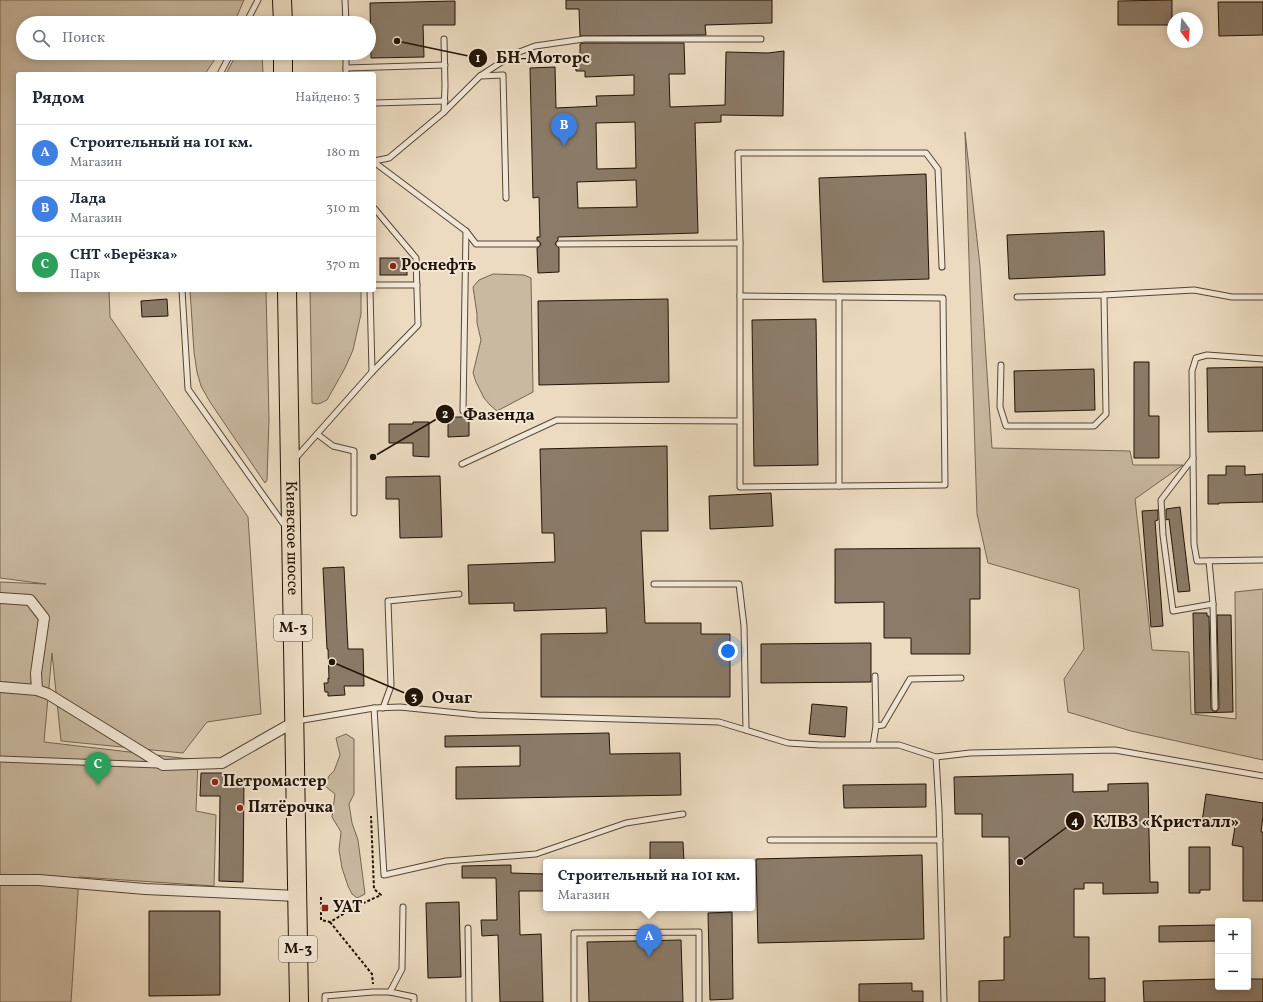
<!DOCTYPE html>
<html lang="ru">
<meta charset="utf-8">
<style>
body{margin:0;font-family:Vollkorn,serif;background:#f6f6f7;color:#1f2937}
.controls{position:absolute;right:12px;bottom:12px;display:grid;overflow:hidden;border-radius:4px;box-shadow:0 2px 10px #0003}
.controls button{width:36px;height:36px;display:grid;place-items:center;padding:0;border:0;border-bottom:1px solid #e0e1e3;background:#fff;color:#1f2937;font:20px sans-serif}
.compass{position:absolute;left:1167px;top:12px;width:36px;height:36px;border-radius:50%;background:#fff;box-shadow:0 2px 10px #0003;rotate:164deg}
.you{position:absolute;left:728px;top:651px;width:14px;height:14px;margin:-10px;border:3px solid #fff;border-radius:50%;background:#1a73e8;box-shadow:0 0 0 6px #1a73e833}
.badge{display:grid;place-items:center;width:26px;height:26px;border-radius:50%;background:#ea580c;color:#fff;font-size:13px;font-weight:700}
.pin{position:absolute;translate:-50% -33px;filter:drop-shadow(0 1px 2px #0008)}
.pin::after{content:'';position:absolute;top:21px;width:14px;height:12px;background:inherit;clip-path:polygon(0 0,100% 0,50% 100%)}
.popup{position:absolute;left:543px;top:859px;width:212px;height:52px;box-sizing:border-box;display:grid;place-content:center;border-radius:4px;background:#fff;filter:drop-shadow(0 1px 3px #0005);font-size:13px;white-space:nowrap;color:#747a83}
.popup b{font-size:15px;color:#1f2937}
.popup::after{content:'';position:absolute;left:50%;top:100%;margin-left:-8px;border:8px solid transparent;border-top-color:#fff}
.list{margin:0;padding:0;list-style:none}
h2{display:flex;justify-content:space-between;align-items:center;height:52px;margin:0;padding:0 16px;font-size:17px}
h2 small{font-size:13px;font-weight:400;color:#747a83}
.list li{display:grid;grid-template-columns:26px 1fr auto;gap:12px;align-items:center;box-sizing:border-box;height:56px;padding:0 16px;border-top:1px solid #e0e1e3}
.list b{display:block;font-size:15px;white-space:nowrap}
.list p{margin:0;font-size:13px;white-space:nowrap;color:#747a83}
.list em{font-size:13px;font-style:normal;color:#747a83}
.icon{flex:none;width:22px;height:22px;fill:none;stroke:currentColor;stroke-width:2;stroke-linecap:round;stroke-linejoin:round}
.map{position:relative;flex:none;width:1263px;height:1002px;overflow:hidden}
.search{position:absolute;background:#fff;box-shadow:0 2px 10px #0003;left:16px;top:16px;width:360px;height:44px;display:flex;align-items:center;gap:10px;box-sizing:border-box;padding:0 14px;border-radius:22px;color:#747a83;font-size:15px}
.panel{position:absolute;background:#fff;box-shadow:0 2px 10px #0003;left:16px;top:72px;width:360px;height:220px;border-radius:4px}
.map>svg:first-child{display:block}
.green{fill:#c9b9a1;stroke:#756654}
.building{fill:#8b7b68;stroke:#211307;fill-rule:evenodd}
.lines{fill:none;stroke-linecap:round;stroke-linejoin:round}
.lane-casing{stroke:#544536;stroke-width:7}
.street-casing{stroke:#544536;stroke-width:12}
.highway-casing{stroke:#211307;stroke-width:20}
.path{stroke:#211307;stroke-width:2;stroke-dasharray:3 2;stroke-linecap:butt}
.lane{stroke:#f3e8d7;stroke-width:5}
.street{stroke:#f3e8d7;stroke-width:10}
.highway{stroke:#ecdbc1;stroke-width:18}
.poi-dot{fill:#8f2418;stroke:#f3e8d7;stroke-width:1.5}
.labels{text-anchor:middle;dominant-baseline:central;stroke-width:4;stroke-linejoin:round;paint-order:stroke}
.shield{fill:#f3e8d7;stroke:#605345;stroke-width:1}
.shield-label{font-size:15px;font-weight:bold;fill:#211307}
.poi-label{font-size:16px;font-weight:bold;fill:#211307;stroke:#f3e8d7;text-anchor:start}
.street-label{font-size:16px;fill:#211307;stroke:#f3e8d7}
.leader{fill:none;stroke:#211307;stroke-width:1.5}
.callout-dot{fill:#211307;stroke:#f3e8d7;stroke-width:1.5}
.mark-label{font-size:12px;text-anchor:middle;font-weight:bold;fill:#fff}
.callout-label{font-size:17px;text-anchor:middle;font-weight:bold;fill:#211307;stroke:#f3e8d7;stroke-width:4;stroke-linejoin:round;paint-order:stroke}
</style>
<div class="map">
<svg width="1263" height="1002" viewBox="0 0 1263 1002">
<rect width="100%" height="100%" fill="#ecdbc1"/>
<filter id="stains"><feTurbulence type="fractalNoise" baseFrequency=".005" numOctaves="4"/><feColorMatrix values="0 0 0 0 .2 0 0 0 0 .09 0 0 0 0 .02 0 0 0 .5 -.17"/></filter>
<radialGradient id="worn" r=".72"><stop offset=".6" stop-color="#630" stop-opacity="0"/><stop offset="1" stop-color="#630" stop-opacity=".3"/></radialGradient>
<g class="green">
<path d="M0,0H244L234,23H23V53H219L205,74H18V290H109L110,317L248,517L261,714L207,722L183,753L61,741L52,653L44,742L198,760L196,811L216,815L214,886L79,877L71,1002H0V582L46,584L0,578Z"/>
<path d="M237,53H262L263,74H226Z"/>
<path d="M965,132L980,266L992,448L1130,451L1133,465H1183L1135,499L1152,650L1189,652L1191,714L1236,719L1235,592L1263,589V760L1131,731L1068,712L1064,679L1084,649L1079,589L988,563L977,514Z"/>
<path d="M493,274L524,275L531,278L533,392L497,411L490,405L484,398L476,382L473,373L481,340L477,323V314L473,287L479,280Z"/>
<path d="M190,290H266L269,419L267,480L265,483L210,402L201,386L197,372L194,352Z"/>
<path d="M310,290H361V314L353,350L345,368L327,400L321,403L317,404L312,403Z"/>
<path d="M346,734L354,739V794L349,804L352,823L358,840L365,894L357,898L352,894L348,886L342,868L339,850L341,832L332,817L335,794L325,786L329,776L334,771L340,755L336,738Z"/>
</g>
<g class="building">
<path d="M566,0H772V23L705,25L706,35L580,36L579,9H566Z"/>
<path d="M1172,0V25H1118V1Z"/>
<path d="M455,1V25H423L424,57L371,58L370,3Z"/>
<path d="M1218,2H1263V35L1219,36Z"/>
<path d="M584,43H684L685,74H669L670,107L725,105L726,52L768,53L784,51L783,116L721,115V122L695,123L698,233L558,237V240L556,242L555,244L559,248V272L538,273L537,248L540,246L541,244L539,241L537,240V237H540L539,197L533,198L530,68L555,67L556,108L597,106L596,96L634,95V75L585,77V71H576L575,55L580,54V44ZM635,122L636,168L597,169L596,123ZM636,180L637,207L578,208L577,182Z"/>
<path d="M926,174L929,279L823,282L819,178Z"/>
<path d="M1104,231L1105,275L1009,279L1007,235Z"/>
<rect x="380" y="258" width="27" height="17"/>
<path d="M167,299L168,316L142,317L141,301Z"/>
<path d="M668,299L669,382L539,385L538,301Z"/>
<path d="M816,319L818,465L754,466L752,320Z"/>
<path d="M1134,362H1149V416H1159V458H1134Z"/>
<path d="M1263,367V431L1208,432L1207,368Z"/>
<path d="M1094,369L1095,410L1015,412L1014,371Z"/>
<path d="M448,417H469V436L448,437Z"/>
<path d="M413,422H429V457L413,456V443H389V424H413Z"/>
<path d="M667,446L668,531H641L645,623H701V634H730V697H541V634L607,633L606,608L514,611V603L469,604L468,565L555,562L554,533H542L540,449Z"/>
<path d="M1226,466H1245V475L1263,474V502L1219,503V504H1208V475H1226Z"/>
<path d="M440,476L442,537L400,538L399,499H386V477Z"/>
<path d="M771,493L773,526L710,529L709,496Z"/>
<path d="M1180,507L1190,591L1178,592L1169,519L1166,520V509Z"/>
<path d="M1158,510V520L1155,521L1163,626L1151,627L1142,511Z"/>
<path d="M980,548V599H970V654H911V638H884V602L835,603V549Z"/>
<path d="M344,567L348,649H363L364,686H344L345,695L328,696V692H325L324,683H328V678L329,679L328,649H327L323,568Z"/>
<path d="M1193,613H1207V616H1209L1211,708L1212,710L1215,712L1217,711L1219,708L1217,615H1231L1233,712L1195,713Z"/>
<path d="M871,643V682L761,683V644Z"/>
<path d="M812,704L847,707L845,737L809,734Z"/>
<path d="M609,733L610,754L680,753L681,795L456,799V767L520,766V746L445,747V736Z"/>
<path d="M201,773H224L223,781H244L243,882L219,881L220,796H200Z"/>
<path d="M1073,774V792L1108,791V784L1148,783L1150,882H1158V893L1103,894V883H1084V889H1074V937H1089V979L1105,978V1002H979V981L1004,980V937H1010L1009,837H982V814H955L954,777Z"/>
<path d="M926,784V807L844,808L843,785Z"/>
<path d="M1206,794L1263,803V816L1261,832H1263V901H1243V847L1232,845L1235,827L1202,822Z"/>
<path d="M650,842H683L684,862H650Z"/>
<path d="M1189,847H1210V890H1200V893H1189Z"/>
<path d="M922,855L924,939L758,943L756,859Z"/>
<path d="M511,865V873L546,874V891H519L520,935L541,934L543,1002H500L498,935L482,936L481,920H497L496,878H462V866Z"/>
<path d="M459,902L461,977L428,978L426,903Z"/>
<path d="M149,911H220V995L149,996Z"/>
<path d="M732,912L733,999L710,1000L708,913Z"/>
<path d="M1218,925V941L1159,942V926Z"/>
<path d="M681,940L683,1002H589L587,942Z"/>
<path d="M1218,979V987H1248V979H1263V1002H1144L1143,981Z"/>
<path d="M912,983V991H923V1002H859V984Z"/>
</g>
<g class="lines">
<defs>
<g id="lane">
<path d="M345,0L346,23"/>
<path d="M246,23L258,0"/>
<path d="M346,68L445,65"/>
<path d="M220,74L231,53"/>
<path d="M346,74V53"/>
<path d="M480,76L514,54L535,46L584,39H761"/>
<path d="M374,103L445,101"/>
<path d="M444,112L480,76L503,75L506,198"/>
<path d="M374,161L389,158L444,112L445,86L444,39"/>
<path d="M374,162L466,231L476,244H537"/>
<path d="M559,244L740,243"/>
<path d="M374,285H417"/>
<path d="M182,290L188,389L285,526"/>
<path d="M370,290L372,372"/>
<path d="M740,296V243L738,153H926L938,169L942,267"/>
<path d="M1017,297L1104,295L1194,290L1232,297H1263"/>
<path d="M1263,359L1207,355L1196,358L1192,371L1194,544L1197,561L1263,560"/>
<path d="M1001,365L1000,407L1006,426H1094L1106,414L1104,295"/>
<path d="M463,411L466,231"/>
<path d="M317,434L333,446L354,451V513"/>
<path d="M1193,458L1161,500L1163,535L1173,611L1213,604L1215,708"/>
<path d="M294,460L372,372L418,325L416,258L374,208"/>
<path d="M462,464L557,420L740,421V296L943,298L945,485L740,487V421"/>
<path d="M839,486V297"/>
<path d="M1209,561L1213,604"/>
<path d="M654,584H739L744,626L746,730"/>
<path d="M374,708L384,875L446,861L536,854L626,823L683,814"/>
<path d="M383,708L391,686L388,601L459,594"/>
<path d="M297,721L374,708L400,707L478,715L719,722L788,743L820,745H899L936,757L939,810L944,1002"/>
<path d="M876,726L883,725L910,679L961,678"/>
<path d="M873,745L876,726L875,676"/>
<path d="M936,757L970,753L1115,750L1263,776"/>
<path d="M0,759L158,765"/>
<path d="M770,840H940"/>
<path d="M468,928L469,1002"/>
<path d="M390,992L402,969L403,907"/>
<path d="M325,1002V996L373,992H390L414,997V1002"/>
<path d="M574,1002V933L699,932V1002"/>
</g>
<g id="street">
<path d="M0,598L30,600L44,618L36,673L37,690"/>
<path d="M0,687L37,690L48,694L163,765L222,763L294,722"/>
<path d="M0,880H39L145,889L297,896"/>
</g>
<g id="highway">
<path d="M282,0L283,23"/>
<path d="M283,53V74"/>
<path id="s1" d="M287,290L299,1002"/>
</g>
</defs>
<use href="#lane" class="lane-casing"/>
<use href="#street" class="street-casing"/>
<use href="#highway" class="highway-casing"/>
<g class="path">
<path d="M321,897V920L330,922L357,906L381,895L374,889L371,816"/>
<path d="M330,922L372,974L373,984"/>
</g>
<use href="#lane" class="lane"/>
<use href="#street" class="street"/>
<use href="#highway" class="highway"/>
</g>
<g class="poi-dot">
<circle cx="393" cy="266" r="4"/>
<circle cx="215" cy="782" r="4"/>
<circle cx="240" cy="808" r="4"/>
<rect x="321" y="904" width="8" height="8" rx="2"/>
</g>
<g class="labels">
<g class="shield">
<rect x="274" y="615" width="38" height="26" rx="3"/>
<rect x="279" y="936" width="38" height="26" rx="3"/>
</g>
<g class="shield-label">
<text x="293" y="628">М-3</text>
<text x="298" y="949">М-3</text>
</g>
<g class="poi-label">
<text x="401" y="266">Роснефть</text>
<text x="223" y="782">Петромастер</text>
<text x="248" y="808">Пятёрочка</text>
<text x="333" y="908">УАТ</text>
</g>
<g class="street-label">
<text stroke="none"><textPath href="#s1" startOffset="248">Киевское шоссе</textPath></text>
</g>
</g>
<path class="leader" d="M397 41L478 58M373 457L445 414M332 662L414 697M1020 862L1075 821"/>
<g class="callout-dot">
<circle cx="397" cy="41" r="4"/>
<circle cx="373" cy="457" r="4"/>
<circle cx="332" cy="662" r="4"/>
<circle cx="1020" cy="862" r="4"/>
<circle cx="478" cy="58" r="10"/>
<circle cx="445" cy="414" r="10"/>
<circle cx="414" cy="697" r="10"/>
<circle cx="1075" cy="821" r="10"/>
</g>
<g class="mark-label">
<text x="478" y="62">1</text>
<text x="445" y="418">2</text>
<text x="414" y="701">3</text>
<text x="1075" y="825">4</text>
</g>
<g class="callout-label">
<text x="543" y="63">БН-Моторс</text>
<text x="499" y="420">Фазенда</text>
<text x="452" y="703">Очаг</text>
<text x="1166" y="827">КЛВЗ «Кристалл»</text>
</g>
<rect width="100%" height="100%" filter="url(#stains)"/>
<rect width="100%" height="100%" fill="url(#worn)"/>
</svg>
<div class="controls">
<button>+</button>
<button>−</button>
</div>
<svg class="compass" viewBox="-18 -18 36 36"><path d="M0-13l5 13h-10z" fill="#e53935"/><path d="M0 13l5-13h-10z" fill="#747a83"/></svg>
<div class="you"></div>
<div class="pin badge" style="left:649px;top:957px;background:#3f7fe0">A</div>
<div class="popup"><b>Строительный на 101 км.</b>Магазин</div>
<div class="pin badge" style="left:564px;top:146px;background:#3f7fe0">B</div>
<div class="pin badge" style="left:98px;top:785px;background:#2e9e5b">C</div>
<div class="search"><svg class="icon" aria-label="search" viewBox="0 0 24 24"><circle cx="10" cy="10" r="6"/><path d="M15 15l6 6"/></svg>Поиск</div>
<section class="panel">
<h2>Рядом<small>Найдено: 3</small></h2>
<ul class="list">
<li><span class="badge" style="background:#3f7fe0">A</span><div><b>Строительный на 101 км.</b><p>Магазин</p></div><em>180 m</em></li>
<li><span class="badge" style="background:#3f7fe0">B</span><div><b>Лада</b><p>Магазин</p></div><em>310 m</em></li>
<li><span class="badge" style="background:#2e9e5b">C</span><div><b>СНТ «Берёзка»</b><p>Парк</p></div><em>370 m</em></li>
</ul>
</section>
</div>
